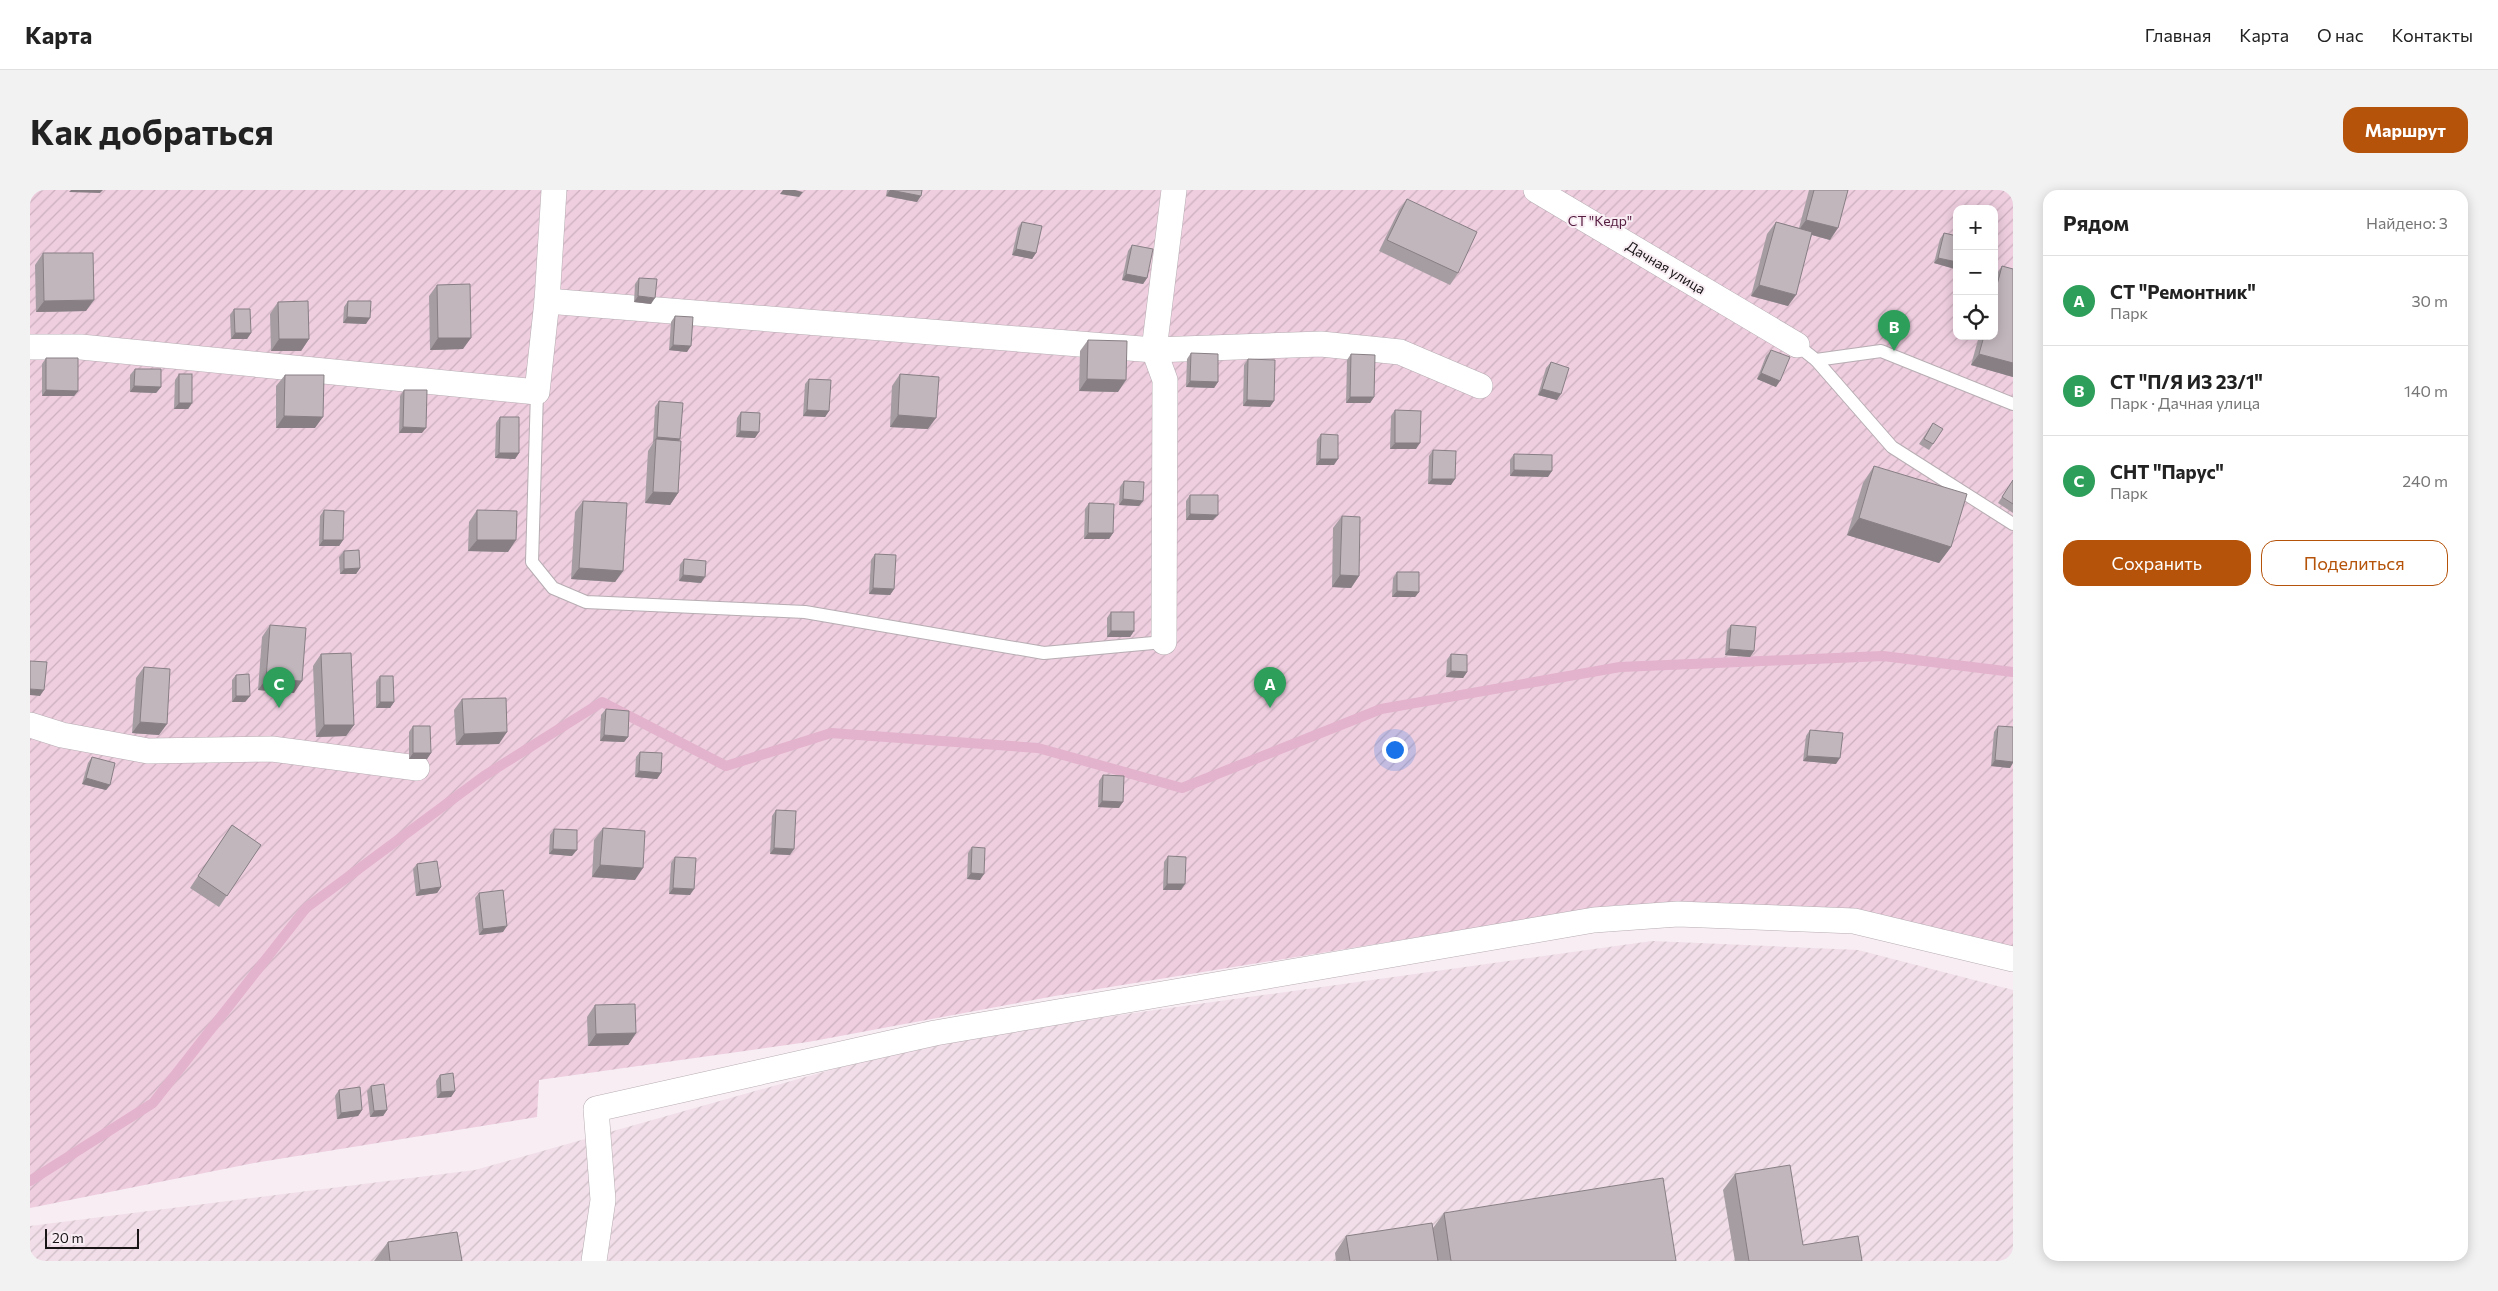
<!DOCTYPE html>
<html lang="ru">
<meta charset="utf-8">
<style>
body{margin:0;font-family:Commissioner,sans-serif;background:#f2f2f2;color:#222}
.controls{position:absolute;right:15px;top:15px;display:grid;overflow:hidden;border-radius:10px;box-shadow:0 2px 12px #0003}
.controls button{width:45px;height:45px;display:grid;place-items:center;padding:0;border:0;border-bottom:1px solid #e0e0e0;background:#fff;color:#222;font:25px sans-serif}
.scale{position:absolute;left:15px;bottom:12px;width:94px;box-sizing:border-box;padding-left:5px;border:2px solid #191517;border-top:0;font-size:14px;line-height:18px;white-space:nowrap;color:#191517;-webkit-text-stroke:4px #f8edf3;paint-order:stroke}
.you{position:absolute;left:1364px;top:559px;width:18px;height:18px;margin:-12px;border:4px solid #fff;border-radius:50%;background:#1a73e8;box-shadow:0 0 0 8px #1a73e833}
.badge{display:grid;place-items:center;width:32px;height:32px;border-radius:50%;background:#b45309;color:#fff;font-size:16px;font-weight:700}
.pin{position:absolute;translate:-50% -41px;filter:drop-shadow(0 1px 2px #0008)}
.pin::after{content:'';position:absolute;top:26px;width:18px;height:15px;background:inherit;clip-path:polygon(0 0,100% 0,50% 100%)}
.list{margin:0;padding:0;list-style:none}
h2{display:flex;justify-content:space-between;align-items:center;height:65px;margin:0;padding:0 20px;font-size:21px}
h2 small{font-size:16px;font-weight:400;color:#767676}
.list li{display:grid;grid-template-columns:32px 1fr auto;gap:15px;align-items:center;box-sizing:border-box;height:90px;padding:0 20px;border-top:1px solid #e0e0e0}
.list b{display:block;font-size:19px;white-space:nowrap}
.list p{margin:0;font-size:16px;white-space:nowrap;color:#767676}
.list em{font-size:16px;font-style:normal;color:#767676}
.actions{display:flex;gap:10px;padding:15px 20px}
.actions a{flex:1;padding:11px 0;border:1px solid #b45309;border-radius:15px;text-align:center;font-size:18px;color:#b45309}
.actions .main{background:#b45309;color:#fff}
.icon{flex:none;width:28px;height:28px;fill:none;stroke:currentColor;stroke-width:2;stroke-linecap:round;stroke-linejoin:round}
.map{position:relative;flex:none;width:1983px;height:1071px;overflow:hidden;border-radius:15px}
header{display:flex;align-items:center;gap:30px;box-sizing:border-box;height:70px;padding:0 25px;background:#fff;border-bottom:1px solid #e0e0e0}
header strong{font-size:24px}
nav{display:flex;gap:28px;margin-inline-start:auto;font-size:18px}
.intro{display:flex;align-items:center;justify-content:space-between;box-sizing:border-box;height:120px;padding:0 30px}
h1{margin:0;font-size:35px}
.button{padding:12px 22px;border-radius:15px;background:#b45309;color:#fff;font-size:18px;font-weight:700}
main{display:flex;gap:30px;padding:0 30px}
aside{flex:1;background:#fff;border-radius:15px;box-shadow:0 2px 12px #0003}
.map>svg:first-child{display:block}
.industrial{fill:url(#industrial-furrows)}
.garden{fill:url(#garden-furrows);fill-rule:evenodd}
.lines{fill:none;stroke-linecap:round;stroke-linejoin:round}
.stream{stroke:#e3b2cc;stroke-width:10}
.lane-casing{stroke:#b7adb2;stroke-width:14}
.street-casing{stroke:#b7adb2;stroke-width:26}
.lane{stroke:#fff;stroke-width:12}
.street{stroke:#fff;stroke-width:25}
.wall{fill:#a69da2}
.shaded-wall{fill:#877f84}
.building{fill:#c1b6bc;stroke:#877f84}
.labels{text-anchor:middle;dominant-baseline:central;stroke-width:4;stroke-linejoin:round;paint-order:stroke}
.park-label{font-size:14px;fill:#551c40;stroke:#f8edf3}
.street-label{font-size:14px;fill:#191517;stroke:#f8edf3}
</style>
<header>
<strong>Карта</strong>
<nav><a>Главная</a><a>Карта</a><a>О нас</a><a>Контакты</a></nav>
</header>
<div class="intro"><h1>Как добраться</h1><a class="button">Маршрут</a></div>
<main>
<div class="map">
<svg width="1983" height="1071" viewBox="0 0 1983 1071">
<defs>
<pattern id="industrial-furrows" width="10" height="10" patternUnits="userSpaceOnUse" patternTransform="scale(1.25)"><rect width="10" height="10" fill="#f1dee8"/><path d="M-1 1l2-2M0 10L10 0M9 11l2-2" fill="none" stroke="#cebec6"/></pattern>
<pattern id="garden-furrows" width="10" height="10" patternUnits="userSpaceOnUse" patternTransform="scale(1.25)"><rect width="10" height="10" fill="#eecedf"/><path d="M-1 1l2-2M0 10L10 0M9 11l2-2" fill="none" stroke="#ccb0bf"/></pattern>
</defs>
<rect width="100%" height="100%" fill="#f8edf3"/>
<path class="industrial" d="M1622,751L1828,760L1983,800V1071H0V1036L445,980L903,851Z"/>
<path class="garden" d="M0,0H1983V761L1751,721L1587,715L1025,806L778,852L509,890L507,927L224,973L0,1018ZM1927,19H1964V146H1927Z"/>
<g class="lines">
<path class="stream" d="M0,991L123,913L276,718L454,586L572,512L696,576L801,543L1008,558L1152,598L1351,519L1590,477L1853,466L1983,482"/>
<defs>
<g id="lane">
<path d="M1767,155L1786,170L1851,161L1983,214"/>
<path d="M1786,170L1862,257L1983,334"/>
<path d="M507,202L502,372L523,398L556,412L775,422L1014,463L1134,452"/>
</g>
<g id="street">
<path d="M1506,0L1767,155"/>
<path d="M517,111L1124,160L1291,154L1370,162L1450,196"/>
<path d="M0,157H51L507,202L517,111L524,0"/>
<path d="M1134,452L1135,190L1124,160L1144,0"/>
<path d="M0,535L32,545L118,561L242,559L387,578"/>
<path d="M564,1071L573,1010L566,919L905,843L1564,730L1648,724L1824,731L1983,769"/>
</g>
</defs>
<use href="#lane" class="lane-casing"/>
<use href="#street" class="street-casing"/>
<use href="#lane" class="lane"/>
<use href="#street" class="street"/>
</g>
<g class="wall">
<path d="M857,0H892L887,12L856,6Z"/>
<path d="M1779,0H1818L1800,50L1782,45L1758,116L1721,106L1737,44L1746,32L1769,38Z"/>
<path d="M1377,9L1428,83L1420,95L1349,61L1369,20Z"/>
<path d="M992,32L1006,63L1002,69L982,65L988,38Z"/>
<path d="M1914,43L1927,46V77L1925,79L1904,73L1910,49Z"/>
<path d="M1102,55L1117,88L1113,94L1092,90L1098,61Z"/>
<path d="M13,63L56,121L6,122L5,75Z"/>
<path d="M1972,76L1983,79V187L1941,175L1949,146H1964V88Z"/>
<path d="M609,88L621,114L604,112L605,94Z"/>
<path d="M407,95L433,159L400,160L399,106Z"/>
<path d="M318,111L336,134L313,133L314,117Z"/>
<path d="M248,112L279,149L271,161H241L240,124Z"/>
<path d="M204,119L221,143L217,149H201L200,125Z"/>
<path d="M645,126L657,162L639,160L641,132Z"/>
<path d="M1058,150L1088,202L1049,201L1050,161Z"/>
<path d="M1741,160L1746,197L1727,189L1736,166Z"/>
<path d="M1161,163L1188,192L1184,198L1156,197L1157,169Z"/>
<path d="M1321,164L1344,207L1340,213H1316L1317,170Z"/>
<path d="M16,168L48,201L44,206H12V174Z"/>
<path d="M1218,169L1240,217L1213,216L1214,175Z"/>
<path d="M1521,172L1527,210L1508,205L1516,178Z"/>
<path d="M105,179L131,197L126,203L100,202V185Z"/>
<path d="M149,184L162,213L158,219H144L145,190Z"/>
<path d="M870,184L898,239L860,237L862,196Z"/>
<path d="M255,185L285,238H246V196Z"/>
<path d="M779,189L799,221L795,227L773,226L775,194Z"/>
<path d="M374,200L392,243H369L370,206Z"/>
<path d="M629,211L649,251L648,303L640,315L615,313L618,261L623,253L625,217Z"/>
<path d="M1365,220L1386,259H1360L1361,226Z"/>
<path d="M711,222L725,248L706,247L707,228Z"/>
<path d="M470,227L489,263L485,269L465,268L466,233Z"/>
<path d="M1903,233V254L1899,260L1889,254Z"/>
<path d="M1291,244L1304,275H1286L1287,250Z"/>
<path d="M1403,260L1421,295L1398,294L1399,266Z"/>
<path d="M1484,264L1518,287L1480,286V270Z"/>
<path d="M1844,276L1921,357L1909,373L1817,345L1833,293Z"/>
<path d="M1983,290V323L1968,313Z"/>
<path d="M1094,291L1113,311L1109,316L1089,315L1090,297Z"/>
<path d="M1160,305L1183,330H1156V311Z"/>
<path d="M553,311L593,381L585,392L541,389L545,322Z"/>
<path d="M1059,313L1083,343L1079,349H1054L1055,319Z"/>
<path d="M294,320L313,350L309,356H289L290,326Z"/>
<path d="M447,320L478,362L438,361L439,332Z"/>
<path d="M1312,326L1329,386L1321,398L1302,397L1303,338Z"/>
<path d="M314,361L330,378L326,384H310L309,367Z"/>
<path d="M845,364L864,399L860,405L839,404L841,370Z"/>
<path d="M654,369L671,393L649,391L650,375Z"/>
<path d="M1367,382L1389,402L1385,407H1362L1363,388Z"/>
<path d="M1081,422L1104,441L1100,447H1077V428Z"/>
<path d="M240,435L264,503L228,500L232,447Z"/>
<path d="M1701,435L1724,461L1720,467L1695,465L1697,441Z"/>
<path d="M291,464L324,535L316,546L286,547L283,476Z"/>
<path d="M1421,464L1437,482L1433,488L1416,487L1417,470Z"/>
<path d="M114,477L129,545L102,543L106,488Z"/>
<path d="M206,485L220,506L215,512H202V490Z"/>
<path d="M350,486L364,512L360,518H346V492Z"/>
<path d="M432,509L469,554L426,555L424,520Z"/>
<path d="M576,519L598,547L594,552L570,551L571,525Z"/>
<path d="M383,536L401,563L397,569H379V542Z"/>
<path d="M1968,536L1980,578L1961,576L1964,542Z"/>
<path d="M1780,540L1806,574L1773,571L1776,546Z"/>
<path d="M610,562L631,583L627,589L605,587L606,567Z"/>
<path d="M62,567L80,595L76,600L52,594L58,573Z"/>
<path d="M1073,585L1089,618L1068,617L1069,591Z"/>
<path d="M746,620L760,665L740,664L742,626Z"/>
<path d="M202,635L231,655L189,717L160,698Z"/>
<path d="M573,638L605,690L562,687L564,650Z"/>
<path d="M524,639L542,666L519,664L520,645Z"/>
<path d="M942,657L950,690L937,689L938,663Z"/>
<path d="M1138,666L1151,700H1133L1134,672Z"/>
<path d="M645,667L660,705L639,704L641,673Z"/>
<path d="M387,674L411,697L407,703L386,706L383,679Z"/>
<path d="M449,703L473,742L449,745L445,708Z"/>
<path d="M565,815L606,843L598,855L558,856L557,827Z"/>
<path d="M410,885L425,901L421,907L407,908L406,891Z"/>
<path d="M341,896L357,920L353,926L340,927L337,901Z"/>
<path d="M309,900L332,920L328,926L307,929L305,906Z"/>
<path d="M1705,984L1773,1055L1832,1071H1705L1693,1000Z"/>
<path d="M1414,1023L1646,1071H1306L1305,1063L1316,1046L1403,1038Z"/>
<path d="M358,1052L432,1071H344Z"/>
</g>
<g class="shaded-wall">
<path d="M41,0H73L70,3L39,2Z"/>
<path d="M753,0H765L773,2L769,7L750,4Z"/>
<path d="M860,0L891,6L887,12L856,6Z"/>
<path d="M1776,30L1808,38L1800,50L1768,41Z"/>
<path d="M986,59L1006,63L1002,69L982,65Z"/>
<path d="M1908,68L1927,72V77L1925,79L1904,73Z"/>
<path d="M1096,84L1117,88L1113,94L1092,90Z"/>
<path d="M1729,95L1766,105L1758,116L1721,106Z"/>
<path d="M608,106L625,108L621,114L604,112Z"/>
<path d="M64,110L56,121L6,122L14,111Z"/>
<path d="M317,127L340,128L336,134L313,133Z"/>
<path d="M205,143H221L217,149H201Z"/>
<path d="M408,148H441L433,159L400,160Z"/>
<path d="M249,149H279L271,161H241Z"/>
<path d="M643,155L661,156L657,162L639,160Z"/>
<path d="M1949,164L1983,173V187L1941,175Z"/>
<path d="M1731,183L1750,191L1746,197L1727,189Z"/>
<path d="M1057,189L1096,190L1088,202L1049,201Z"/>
<path d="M1160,191L1188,192L1184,198L1156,197Z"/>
<path d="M104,196L131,197L126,203L100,202Z"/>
<path d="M1512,199L1531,204L1527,210L1508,205Z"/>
<path d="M16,200L48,201L44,206H12Z"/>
<path d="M1320,207H1344L1340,213H1316Z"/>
<path d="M1217,210L1244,211L1240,217L1213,216Z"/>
<path d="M149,213H162L158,219H144Z"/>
<path d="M777,220L799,221L795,227L773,226Z"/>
<path d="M868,225L906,228L898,239L860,237Z"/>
<path d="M254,226L293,227L285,238H246Z"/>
<path d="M373,237L396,238L392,243H369Z"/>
<path d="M710,241L729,242L725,248L706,247Z"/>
<path d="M627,247L650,249L646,255L626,249L622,253Z"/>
<path d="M1365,253H1390L1386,259H1360Z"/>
<path d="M469,263H489L485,269L465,268Z"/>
<path d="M1290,269H1308L1304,275H1286Z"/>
<path d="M1484,280L1522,281L1518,287L1480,286Z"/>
<path d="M1402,289H1425L1421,295L1398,294Z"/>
<path d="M623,302L648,303L640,315L615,313Z"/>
<path d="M1093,309L1113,311L1109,316L1089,315Z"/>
<path d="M1160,324L1188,325L1183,330H1156Z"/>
<path d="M1829,328L1921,357L1909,373L1817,345Z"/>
<path d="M1058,343H1083L1079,349H1054Z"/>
<path d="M293,350H313L309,356H289Z"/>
<path d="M447,350H486L478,362L438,361Z"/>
<path d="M330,378L326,384H310L314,379Z"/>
<path d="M549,378L593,381L585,392L541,389Z"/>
<path d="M653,385L675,387L671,393L649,391Z"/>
<path d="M1310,385L1329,386L1321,398L1302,397Z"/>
<path d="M843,398L864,399L860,405L839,404Z"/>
<path d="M1367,401L1389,402L1385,407H1362Z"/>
<path d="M1081,441H1104L1100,447H1077Z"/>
<path d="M1699,459L1724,461L1720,467L1695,465Z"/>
<path d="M1421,481L1437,482L1433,488L1416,487Z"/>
<path d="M236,489L272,491L264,503L228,500Z"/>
<path d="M0,499L14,500L10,506L0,505Z"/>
<path d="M206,506H220L215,512H202Z"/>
<path d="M350,512H364L360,518H346Z"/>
<path d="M110,532L137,534L129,545L102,543Z"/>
<path d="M294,535H324L316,546L286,547Z"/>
<path d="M477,542L469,554L426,555L434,544Z"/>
<path d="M574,545L598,547L594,552L570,551Z"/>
<path d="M383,563H401L397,569H379Z"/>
<path d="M1777,566L1810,568L1806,574L1773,571Z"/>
<path d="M1965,570L1983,572V573L1980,578L1961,576Z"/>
<path d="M609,581L631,583L627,589L605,587Z"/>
<path d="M56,588L80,595L76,600L52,594Z"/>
<path d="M1072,611L1093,612L1089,618L1068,617Z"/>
<path d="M744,658L764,659L760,665L740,664Z"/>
<path d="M523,659L547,660L542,666L519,664Z"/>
<path d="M570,675L613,678L605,690L562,687Z"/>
<path d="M941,683L954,684L950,690L937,689Z"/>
<path d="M1137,694H1155L1151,700H1133Z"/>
<path d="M411,697L407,703L386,706L390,700Z"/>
<path d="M643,698L664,699L660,705L639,704Z"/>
<path d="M477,736L473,742L449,745L453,739Z"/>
<path d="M606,843L598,855L558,856L566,844Z"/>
<path d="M425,901L421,907L407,908L411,902Z"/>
<path d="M332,920L328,926L307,929L311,923Z"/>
<path d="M357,920L353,926L340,927L344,921Z"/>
</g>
<g class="building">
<path d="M860,0H892L891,6Z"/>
<path d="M1784,0H1818L1808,38L1776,30Z"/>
<path d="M1377,9L1447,42L1428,83L1357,50Z"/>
<path d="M992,32L1012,36L1006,63L986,59Z"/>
<path d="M1746,32L1782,42L1766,105L1729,95Z"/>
<path d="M1914,43L1927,46V72L1908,68Z"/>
<path d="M1102,55L1123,59L1117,88L1096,84Z"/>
<path d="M13,63H63L64,110L14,111Z"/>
<path d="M1972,76L1983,79V173L1949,164L1954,146H1964V106Z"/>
<path d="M609,88L627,89L625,108L608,106Z"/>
<path d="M440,94L441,148H408L407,95Z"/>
<path d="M278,111L279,149H249L248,112Z"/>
<path d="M318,111H341L340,128L317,127Z"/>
<path d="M204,119H220L221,143H205Z"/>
<path d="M645,126L663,127L661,156L643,155Z"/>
<path d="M1058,150L1097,151L1096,190L1057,189Z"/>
<path d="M1741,160L1760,167L1750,191L1731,183Z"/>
<path d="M1161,163L1188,164V192L1160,191Z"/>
<path d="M1321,164L1345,165L1344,207H1320Z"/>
<path d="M16,168H48V201L16,200Z"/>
<path d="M1218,169L1245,170L1244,211L1217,210Z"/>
<path d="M1521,172L1539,178L1531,204L1512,199Z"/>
<path d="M105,179H131V197L104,196Z"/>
<rect x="149" y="184" width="13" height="29"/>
<path d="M870,184L909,187L906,228L868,225Z"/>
<path d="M255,185H294L293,227L254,226Z"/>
<path d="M779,189L801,190L799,221L777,220Z"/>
<path d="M374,200H397L396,238L373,237Z"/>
<path d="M629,211L653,213L650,249L627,247Z"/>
<path d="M1365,220L1391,221L1390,253H1365Z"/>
<path d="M711,222L730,223L729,242L710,241Z"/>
<path d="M470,227H489V263H469Z"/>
<path d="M1903,233L1913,239L1903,254L1894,249Z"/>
<path d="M1291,244L1308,245V269H1290Z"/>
<path d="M626,249L651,251L648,303L623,302Z"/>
<path d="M1403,260L1426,261L1425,289H1402Z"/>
<path d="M1484,264L1522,265V281L1484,280Z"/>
<path d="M1844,276L1937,304L1921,357L1829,328Z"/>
<path d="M1983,290V314L1972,307Z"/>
<path d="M1094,291L1114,292L1113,311L1093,309Z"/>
<path d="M1160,305H1188V325L1160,324Z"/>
<path d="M553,311L597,313L593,381L549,378Z"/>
<path d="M1059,313L1084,314L1083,343H1058Z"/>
<path d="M294,320L314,321L313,350H293Z"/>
<path d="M447,320L487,321L486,350H447Z"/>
<path d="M1312,326L1330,327L1329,386L1310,385Z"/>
<path d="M329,360L330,378L314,379V361Z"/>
<path d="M845,364L866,365L864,399L843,398Z"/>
<path d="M654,369L676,371L675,387L653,385Z"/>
<path d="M1367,382H1389V402L1367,401Z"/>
<rect x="1081" y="422" width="23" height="19"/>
<path d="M240,435L276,438L272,491L236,489Z"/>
<path d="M1701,435L1726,437L1724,461L1699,459Z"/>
<path d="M321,463L324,535H294L291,464Z"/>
<path d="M1421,464L1437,465V482L1421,481Z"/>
<path d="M0,471L17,472L14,500L0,499Z"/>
<path d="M114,477L140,479L137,534L110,532Z"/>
<path d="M219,484L220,506H206V485Z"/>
<path d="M350,486H363L364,512H350Z"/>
<path d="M476,508L477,542L434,544L432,509Z"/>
<path d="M576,519L599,521L598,547L574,545Z"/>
<path d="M383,536H400L401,563H383Z"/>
<path d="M1968,536L1983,537V572L1965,570Z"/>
<path d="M1780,540L1813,543L1810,568L1777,566Z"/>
<path d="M610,562L632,563L631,583L609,581Z"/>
<path d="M62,567L85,573L80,595L56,588Z"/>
<path d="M1073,585L1094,586L1093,612L1072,611Z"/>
<path d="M746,620L766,621L764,659L744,658Z"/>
<path d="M202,635L231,655L197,706L168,686Z"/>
<path d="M573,638L615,641L613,678L570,675Z"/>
<path d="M524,639L547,640V660L523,659Z"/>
<path d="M942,657L955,658L954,684L941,683Z"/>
<path d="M1138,666L1156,667L1155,694H1137Z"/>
<path d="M645,667L666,668L664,699L643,698Z"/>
<path d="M407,671L411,697L390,700L387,674Z"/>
<path d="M473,700L477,736L453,739L449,703Z"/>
<path d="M605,814L606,843L566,844L565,815Z"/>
<path d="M423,883L425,901L411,902L410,885Z"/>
<path d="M354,894L357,920L344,921L341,896Z"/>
<path d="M330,897L332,920L311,923L309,900Z"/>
<path d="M1760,975L1773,1055L1828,1046L1832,1071H1719L1705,984Z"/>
<path d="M1633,988L1646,1071H1421L1414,1023Z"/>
<path d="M1402,1033L1408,1071H1320L1316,1046Z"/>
<path d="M427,1042L432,1071H360L358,1052Z"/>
</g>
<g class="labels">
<g class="park-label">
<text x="1570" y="30">СТ "Кедр"</text>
</g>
<g class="street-label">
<text transform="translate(1636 77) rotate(31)">Дачная улица</text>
</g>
</g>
</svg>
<div class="controls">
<button>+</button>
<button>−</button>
<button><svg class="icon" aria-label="locate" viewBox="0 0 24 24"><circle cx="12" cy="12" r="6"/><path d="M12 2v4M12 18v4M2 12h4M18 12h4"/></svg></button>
</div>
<div class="scale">20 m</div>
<div class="you"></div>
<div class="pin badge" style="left:1240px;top:518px;background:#2e9e5b">A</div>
<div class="pin badge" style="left:1864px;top:161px;background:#2e9e5b">B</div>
<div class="pin badge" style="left:249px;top:518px;background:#2e9e5b">C</div>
</div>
<aside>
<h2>Рядом<small>Найдено: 3</small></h2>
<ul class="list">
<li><span class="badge" style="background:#2e9e5b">A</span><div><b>СТ &quot;Ремонтник&quot;</b><p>Парк</p></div><em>30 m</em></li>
<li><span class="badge" style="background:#2e9e5b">B</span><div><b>СТ &quot;П/Я ИЗ 23/1&quot;</b><p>Парк · Дачная улица</p></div><em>140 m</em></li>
<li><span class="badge" style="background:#2e9e5b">C</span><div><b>СНТ &quot;Парус&quot;</b><p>Парк</p></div><em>240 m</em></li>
</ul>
<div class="actions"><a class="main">Сохранить</a><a>Поделиться</a></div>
</aside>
</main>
